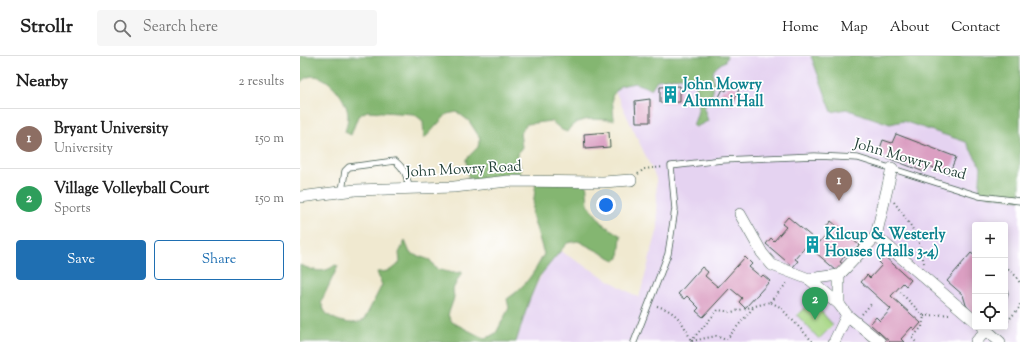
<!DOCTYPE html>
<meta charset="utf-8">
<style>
body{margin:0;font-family:"Sorts Mill Goudy",serif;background:#f6f6f6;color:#222}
.controls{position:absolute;right:12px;bottom:12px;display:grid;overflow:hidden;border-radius:4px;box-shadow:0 2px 10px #0003}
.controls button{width:36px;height:36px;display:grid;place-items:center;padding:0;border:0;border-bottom:1px solid #e0e0e0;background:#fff;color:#222;font:20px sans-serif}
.you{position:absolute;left:306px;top:149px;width:14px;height:14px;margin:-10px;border:3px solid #fff;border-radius:50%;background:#1a73e8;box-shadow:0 0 0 6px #1a73e833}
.badge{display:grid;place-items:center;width:26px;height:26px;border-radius:50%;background:#1f6fb2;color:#fff;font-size:13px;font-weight:700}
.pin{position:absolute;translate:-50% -33px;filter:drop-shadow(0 1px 2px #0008)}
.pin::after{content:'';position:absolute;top:21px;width:14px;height:12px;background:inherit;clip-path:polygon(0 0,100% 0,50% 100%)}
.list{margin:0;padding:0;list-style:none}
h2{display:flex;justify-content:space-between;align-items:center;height:52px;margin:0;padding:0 16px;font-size:17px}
h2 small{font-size:13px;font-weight:400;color:#767676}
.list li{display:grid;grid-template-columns:26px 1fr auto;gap:12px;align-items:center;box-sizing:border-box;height:60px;padding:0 16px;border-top:1px solid #e0e0e0}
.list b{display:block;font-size:15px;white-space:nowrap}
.list p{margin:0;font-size:13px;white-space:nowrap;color:#767676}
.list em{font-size:13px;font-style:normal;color:#767676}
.actions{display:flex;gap:8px;padding:12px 16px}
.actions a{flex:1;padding:9px 0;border:1px solid #1f6fb2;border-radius:4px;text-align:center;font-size:14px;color:#1f6fb2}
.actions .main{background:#1f6fb2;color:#fff}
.icon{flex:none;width:22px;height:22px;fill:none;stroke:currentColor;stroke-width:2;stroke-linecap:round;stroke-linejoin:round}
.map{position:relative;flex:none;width:720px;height:286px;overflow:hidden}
header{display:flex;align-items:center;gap:24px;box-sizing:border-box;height:56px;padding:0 20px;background:#fff;border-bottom:1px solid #e0e0e0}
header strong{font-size:19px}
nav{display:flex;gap:22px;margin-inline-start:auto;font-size:14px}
.search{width:280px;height:36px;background:#f6f6f6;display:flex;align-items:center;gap:10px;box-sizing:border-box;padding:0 14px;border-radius:4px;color:#767676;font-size:15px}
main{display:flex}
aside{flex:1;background:#fff}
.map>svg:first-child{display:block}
.built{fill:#e5d3f1;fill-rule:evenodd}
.green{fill:#a6d583;stroke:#62895c}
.forest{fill:#84b671;stroke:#527a52}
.building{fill:#db9fc2}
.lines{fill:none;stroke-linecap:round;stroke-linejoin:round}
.lane-casing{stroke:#3e574b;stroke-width:7}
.street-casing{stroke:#3e574b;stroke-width:12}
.path{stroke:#3e574b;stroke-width:2;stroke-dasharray:1 3;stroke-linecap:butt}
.lane{stroke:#fff;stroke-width:5.5}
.street{stroke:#fff;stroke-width:11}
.labels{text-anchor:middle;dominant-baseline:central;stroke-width:3.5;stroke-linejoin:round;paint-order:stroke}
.culture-label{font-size:15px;font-weight:bold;fill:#0d838f;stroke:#fff;text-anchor:start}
.street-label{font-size:15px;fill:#1f3d34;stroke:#fff}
</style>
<header>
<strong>Strollr</strong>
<div class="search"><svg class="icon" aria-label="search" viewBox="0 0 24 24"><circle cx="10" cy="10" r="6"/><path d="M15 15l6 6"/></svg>Search here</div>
<nav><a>Home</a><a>Map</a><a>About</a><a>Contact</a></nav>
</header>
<main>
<aside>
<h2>Nearby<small>2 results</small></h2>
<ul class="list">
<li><span class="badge" style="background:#8d6e63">1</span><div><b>Bryant University</b><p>University</p></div><em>150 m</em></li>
<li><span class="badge" style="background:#2e9e5b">2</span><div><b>Village Volleyball Court</b><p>Sports</p></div><em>150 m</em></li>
</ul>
<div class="actions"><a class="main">Save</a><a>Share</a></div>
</aside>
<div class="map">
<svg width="720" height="286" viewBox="0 0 720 286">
<rect width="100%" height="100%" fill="#fff"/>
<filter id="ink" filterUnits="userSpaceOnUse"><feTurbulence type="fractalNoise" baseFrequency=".025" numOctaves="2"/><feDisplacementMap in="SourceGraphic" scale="8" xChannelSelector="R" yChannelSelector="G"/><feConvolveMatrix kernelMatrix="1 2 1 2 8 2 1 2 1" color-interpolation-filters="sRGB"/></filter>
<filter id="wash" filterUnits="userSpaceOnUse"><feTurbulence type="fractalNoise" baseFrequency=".012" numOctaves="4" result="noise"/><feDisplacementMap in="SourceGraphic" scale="16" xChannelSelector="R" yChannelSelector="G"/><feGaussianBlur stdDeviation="0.9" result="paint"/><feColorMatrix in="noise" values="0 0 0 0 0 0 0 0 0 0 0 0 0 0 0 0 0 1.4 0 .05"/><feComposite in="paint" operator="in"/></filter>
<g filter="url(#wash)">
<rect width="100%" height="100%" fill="#f0e9d0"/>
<path class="built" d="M339,0H720V286H211L223,256L255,192L339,242L358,172L356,122L308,20ZM675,169H705V271H675Z"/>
<path class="green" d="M512,245L533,269L519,283L497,259Z"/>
<g class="forest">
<path d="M0,0H427L425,5C405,17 417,19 413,35C412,40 407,47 404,52L408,65L396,71L393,69C400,54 401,40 394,25L382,21L357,24L351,33L335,27L320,30L312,40L314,64C296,64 277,59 267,76L262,74L251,65L227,68L220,77L222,91L217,98L221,113L219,126L169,128L166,103L178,91L180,82L169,65L157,56L147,58L124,83L123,65L114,58L67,55L58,60L51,79L45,76C46,71 48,65 48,60C48,41 18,5 0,27Z"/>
<path d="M511,0H720V144L679,138L681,111L666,86L603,65L590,68L546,53L532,56Z"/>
<path d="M286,123L288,149L304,169L321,180L319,202L315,204L278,185L267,187L239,221L229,245L216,286H0V209C13,214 23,219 35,209L38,210L21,246C22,249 24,255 27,258C37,266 53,270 64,264L82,229L77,216C87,216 94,214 100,206L99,197L105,185L110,197L130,204L136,213L153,217L162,216L153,233L154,242L148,259L152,266L185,283L196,277L209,252L207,243C225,231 234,217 244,198L232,158L236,126Z"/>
</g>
<g id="blocks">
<g class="building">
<path d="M429,28L439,33L432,50L418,43L423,33L426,35Z"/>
<path d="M380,30V46L360,47V31Z"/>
<path d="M350,43V66H336L335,45Z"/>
<path d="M309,76L310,91L285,93L284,78Z"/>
<path d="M596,78L656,101L649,118L627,109L624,116L578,98L583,84L592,87Z"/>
<path d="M488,161L519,187L529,175L525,172L531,165L559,189L553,195L550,193L540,206L543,208L537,215L507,189L495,203L498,205L493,211L466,188L471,182L474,185L486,171L482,168Z"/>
<path d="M671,197L675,200V261L666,249L663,239L647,225Z"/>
<path d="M584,200L611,224L606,230L603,227L591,240L621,267L615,274L612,271L601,283L604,286H590L570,268L576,261L580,265L591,253L561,226L567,219L570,222L582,209L579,206Z"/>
<path d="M445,201L452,208L449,211L461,221L463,219L470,225L445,252L439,246L442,242L430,232L403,261L396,255L399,252L387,240L384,243L378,238L402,211L408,216L405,220L418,231Z"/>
<path d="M705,228L708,237L705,250Z"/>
</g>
</g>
</g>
<g filter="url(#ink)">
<use href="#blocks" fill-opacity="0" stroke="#3e574b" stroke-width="1"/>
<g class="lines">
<defs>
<g id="lane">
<path d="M42,135L45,115L49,111L95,105C105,113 107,120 109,132"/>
<path d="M334,286L368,198L375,153L371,110L422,104L515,100L558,102L679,140L720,145"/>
</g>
<g id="street">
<path d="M0,141L55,134L154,131L208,125L303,126L331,124"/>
<path d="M440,158L462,197L472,209L509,223L539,248L547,259L580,286"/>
<path d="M576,180L675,265"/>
<path d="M509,223L539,219"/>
<path d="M539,248V219L576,180L592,112"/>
<path d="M683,271L700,286"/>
<path d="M534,286L547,259"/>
<path d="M676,286L686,274"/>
</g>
</defs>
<use href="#lane" class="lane-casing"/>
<use href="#street" class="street-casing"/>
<g class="path">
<path d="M338,118L344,113L364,111"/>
<path d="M594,146C612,171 618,177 624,207"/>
<path d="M705,211L716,220L720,227"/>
<path d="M600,236L624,260L622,271L612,282L616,286"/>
<path d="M470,246L488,226"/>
<path d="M357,250C376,255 384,267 391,285"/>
<path d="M562,258L572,247"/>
<path d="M624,260L649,258"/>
<path d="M705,268L719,252L720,248"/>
<path d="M391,285L418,254L432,256L470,246L480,251L513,286"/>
<path d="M392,285L416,280L426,284L453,252"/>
</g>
<use href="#lane" class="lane"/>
<use href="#street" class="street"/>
</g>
</g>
<defs>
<symbol id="building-bare" viewBox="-9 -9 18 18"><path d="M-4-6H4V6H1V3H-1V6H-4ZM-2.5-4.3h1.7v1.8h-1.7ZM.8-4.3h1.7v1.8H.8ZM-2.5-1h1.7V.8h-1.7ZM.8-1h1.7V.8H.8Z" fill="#0f9aa8" stroke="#fff" stroke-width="2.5" paint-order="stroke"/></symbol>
</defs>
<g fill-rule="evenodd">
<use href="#building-bare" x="358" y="26" width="25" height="25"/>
<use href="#building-bare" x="500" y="176" width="25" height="25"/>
</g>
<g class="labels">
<g class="culture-label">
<text x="383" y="29">John Mowry<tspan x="383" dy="17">Alumni Hall</tspan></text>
<text x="525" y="179">Kilcup &amp; Westerly<tspan x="525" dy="17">Houses (Halls 3-4)</tspan></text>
</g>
<g class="street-label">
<text transform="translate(610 104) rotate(16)">John Mowry Road</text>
<text transform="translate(164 114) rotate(-3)">John Mowry Road</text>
</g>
</g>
</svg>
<div class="controls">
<button>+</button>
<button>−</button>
<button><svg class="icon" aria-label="locate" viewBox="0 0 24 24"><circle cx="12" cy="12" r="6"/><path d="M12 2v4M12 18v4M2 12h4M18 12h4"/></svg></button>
</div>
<div class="you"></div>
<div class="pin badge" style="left:539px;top:145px;background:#8d6e63">1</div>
<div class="pin badge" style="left:515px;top:264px;background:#2e9e5b">2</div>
</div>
</main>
